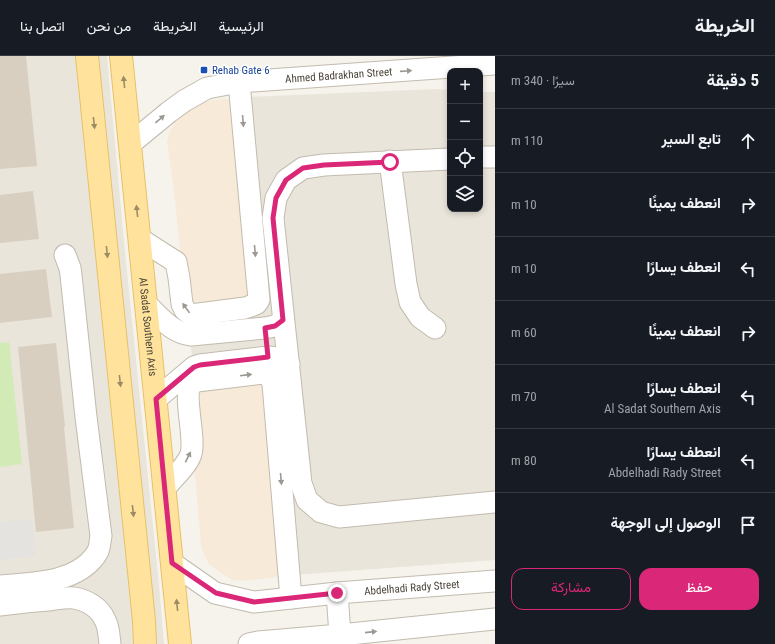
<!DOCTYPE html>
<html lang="ar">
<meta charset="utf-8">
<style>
body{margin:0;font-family:"Roboto Condensed",Vazirmatn,sans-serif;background:#20242c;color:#f1f3f6;direction:rtl}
.controls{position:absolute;right:12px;top:12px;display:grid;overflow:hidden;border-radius:8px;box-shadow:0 2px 6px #0003}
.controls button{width:36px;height:36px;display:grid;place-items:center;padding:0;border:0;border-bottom:1px solid #363941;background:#171b24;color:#f1f3f6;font:20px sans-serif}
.stop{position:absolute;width:12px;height:12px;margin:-9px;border:3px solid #db2777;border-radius:50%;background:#fff}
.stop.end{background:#db2777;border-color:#fff;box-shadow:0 1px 4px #0008}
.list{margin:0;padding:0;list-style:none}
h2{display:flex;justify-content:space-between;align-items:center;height:52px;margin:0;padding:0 16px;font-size:17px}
h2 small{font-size:13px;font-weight:400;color:#9ea1a6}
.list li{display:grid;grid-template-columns:26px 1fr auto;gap:12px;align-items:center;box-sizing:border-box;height:64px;padding:0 16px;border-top:1px solid #363941}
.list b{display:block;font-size:15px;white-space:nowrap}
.list p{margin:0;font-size:13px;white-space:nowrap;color:#9ea1a6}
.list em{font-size:13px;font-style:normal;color:#9ea1a6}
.actions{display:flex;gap:8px;padding:12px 16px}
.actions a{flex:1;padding:9px 0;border:1px solid #db2777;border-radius:12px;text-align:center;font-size:14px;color:#db2777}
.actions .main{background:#db2777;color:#fff}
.icon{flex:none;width:22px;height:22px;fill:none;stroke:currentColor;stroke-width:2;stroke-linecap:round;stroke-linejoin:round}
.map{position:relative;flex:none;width:495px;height:588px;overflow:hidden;direction:ltr}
header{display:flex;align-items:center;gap:24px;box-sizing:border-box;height:56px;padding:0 20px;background:#171b24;border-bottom:1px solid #363941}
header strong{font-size:19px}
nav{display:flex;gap:22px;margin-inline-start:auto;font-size:14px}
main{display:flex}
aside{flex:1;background:#171b24}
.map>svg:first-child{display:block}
.residential{fill:#eae5da}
.commercial{fill:#f7ead8}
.green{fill:#d2eab5}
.parking{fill:#e5e3e0}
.building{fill:#d8cfc1}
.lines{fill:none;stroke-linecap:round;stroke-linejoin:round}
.minor-casing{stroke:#c2bbae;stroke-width:23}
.major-casing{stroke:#e6c16a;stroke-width:24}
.minor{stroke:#fff;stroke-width:21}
.major{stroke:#ffe39c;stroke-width:22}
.oneway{fill:#9c9892}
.oneway2{fill:#9c8c66}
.route{stroke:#db2777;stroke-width:5}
.transit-dot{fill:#1a4fb4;stroke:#fff;stroke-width:1.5}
.labels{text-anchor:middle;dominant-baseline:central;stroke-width:3;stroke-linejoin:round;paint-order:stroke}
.transit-label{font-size:11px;fill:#164399;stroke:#fff;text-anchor:start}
.street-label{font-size:11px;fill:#4b4439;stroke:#fff}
</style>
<header>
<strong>الخريطة</strong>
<nav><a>الرئيسية</a><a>الخريطة</a><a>من نحن</a><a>اتصل بنا</a></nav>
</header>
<main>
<aside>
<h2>5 دقيقة<small>سيرًا · 340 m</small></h2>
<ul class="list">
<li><svg class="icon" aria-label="ahead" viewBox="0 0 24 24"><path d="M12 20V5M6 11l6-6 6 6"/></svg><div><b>تابع السير</b></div><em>110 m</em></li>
<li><svg class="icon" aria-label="right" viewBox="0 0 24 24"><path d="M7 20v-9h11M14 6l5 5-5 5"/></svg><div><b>انعطف يمينًا</b></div><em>10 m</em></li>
<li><svg class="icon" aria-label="left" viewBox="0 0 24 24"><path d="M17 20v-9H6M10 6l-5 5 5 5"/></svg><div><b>انعطف يسارًا</b></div><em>10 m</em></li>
<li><svg class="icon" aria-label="right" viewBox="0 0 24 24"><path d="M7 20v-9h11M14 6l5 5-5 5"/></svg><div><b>انعطف يمينًا</b></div><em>60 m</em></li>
<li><svg class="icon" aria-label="left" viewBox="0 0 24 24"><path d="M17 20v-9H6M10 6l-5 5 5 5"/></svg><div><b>انعطف يسارًا</b><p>Al Sadat Southern Axis</p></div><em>70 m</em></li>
<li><svg class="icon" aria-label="left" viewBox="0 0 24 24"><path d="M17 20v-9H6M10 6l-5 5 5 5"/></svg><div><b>انعطف يسارًا</b><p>Abdelhadi Rady Street</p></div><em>80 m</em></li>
<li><svg class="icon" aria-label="arrive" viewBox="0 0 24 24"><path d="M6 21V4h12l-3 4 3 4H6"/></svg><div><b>الوصول إلى الوجهة</b></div></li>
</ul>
<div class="actions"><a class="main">حفظ</a><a>مشاركة</a></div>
</aside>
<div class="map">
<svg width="495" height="588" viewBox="0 0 495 588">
<rect width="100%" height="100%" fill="#f6f3ec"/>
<g class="residential">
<path d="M0,0H107L124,186L159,529L164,588H0Z"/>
<path d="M438,33L450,34V153H480V36H495V504L294,519L195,321L187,264L245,41Z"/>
</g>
<g class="commercial">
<path d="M245,41L265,246L187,264L174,134L167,86L169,77L175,67L185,57L202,47L213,44Z"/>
<path d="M262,306L294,519L243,525L232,524L217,514L209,508L204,499L201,489L193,394L195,321Z"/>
</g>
<path class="green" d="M9,286L22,408L0,411V287Z"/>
<path class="parking" d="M32,463L36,500L0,504V466Z"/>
<g class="building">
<path d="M0,0H26L37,110L0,113Z"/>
<path d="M33,135L39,183L0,187V139Z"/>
<path d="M46,213L52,261L0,267V218Z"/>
<path d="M56,287L65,370L64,371L74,472L36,476L18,291Z"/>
</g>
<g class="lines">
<defs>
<g id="minor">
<path id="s1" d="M130,88L169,56L184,45L207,32L239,26L495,8"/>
<path d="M480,101H495"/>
<path d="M450,103L324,109L303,112L286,124L276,142L273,162L301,427L307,444L321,456L339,461L495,446"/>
<path d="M390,105L406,228L410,246L420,261L435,272"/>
<path d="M140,183L176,206L179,222L182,248L185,254L191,259L245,252L256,248L259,244L239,26"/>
<path d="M146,248C160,261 172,277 191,279L265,272L275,270L283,265"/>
<path d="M156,343L194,311L200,309L268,301L279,302L289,308"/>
<path d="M165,432C173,422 187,410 191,398C196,381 182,338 192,328C194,326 196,326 197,325L263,317L269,318L273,328L291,542"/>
<path id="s2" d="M172,507L215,537L254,546L337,537L495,525"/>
<path d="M0,530C31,527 74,528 95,500C96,498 97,497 98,495C100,491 100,484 101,480L86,361L71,219L70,212L65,199"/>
<path d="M337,537L340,579"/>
<path d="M0,549C16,547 33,545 49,544C57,543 66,541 74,542C87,544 100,552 105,564C109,571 109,580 110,588"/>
<path d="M249,588L258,586L340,579L495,563"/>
</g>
<g id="major">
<path d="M87,0L144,565L145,588"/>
<path id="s3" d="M121,0L180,588"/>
</g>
</defs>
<use href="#minor" class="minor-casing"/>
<use href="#major" class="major-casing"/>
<use href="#minor" class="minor"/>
<use href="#major" class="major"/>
</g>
<defs><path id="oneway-solid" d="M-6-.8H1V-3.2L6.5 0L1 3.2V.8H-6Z"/></defs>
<g class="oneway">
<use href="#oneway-solid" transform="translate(406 15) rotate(-4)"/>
<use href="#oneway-solid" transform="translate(160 63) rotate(-40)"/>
<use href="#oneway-solid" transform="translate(243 65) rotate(85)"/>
<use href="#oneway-solid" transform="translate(255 195) rotate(85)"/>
<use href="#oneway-solid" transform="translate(186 252) rotate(-126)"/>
<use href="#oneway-solid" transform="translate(246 319) rotate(-7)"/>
<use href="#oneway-solid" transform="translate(188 401) rotate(-64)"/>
<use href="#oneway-solid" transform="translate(281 423) rotate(85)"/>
<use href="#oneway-solid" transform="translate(371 576) rotate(-6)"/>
</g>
<g class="oneway2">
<use href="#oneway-solid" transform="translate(124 26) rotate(-96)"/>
<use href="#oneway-solid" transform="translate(94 67) rotate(84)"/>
<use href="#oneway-solid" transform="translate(137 155) rotate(-96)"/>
<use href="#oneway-solid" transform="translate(107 196) rotate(84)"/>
<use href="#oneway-solid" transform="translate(120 325) rotate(84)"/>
<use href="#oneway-solid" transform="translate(133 455) rotate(84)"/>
<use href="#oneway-solid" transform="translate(177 549) rotate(-96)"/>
</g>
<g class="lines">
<path class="route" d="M337,537L254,546L216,537L172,507L156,343L194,311L200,309L268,301L265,272L275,270L283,264L273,162L276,142L286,124L303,112L324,109L390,106"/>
</g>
<rect class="transit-dot" x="200" y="10" width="8" height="8" rx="2"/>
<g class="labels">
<g class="transit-label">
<text x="212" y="14">Rehab Gate 6</text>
</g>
<g class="street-label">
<text stroke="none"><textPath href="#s1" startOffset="228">Ahmed Badrakhan Street</textPath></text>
<text stroke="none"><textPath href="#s3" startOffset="272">Al Sadat Southern Axis</textPath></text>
<text stroke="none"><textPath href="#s2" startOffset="251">Abdelhadi Rady Street</textPath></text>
</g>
</g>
</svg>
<div class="controls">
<button>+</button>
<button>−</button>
<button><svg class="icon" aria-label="locate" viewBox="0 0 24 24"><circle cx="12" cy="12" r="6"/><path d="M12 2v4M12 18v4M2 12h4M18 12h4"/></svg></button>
<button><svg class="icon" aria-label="layers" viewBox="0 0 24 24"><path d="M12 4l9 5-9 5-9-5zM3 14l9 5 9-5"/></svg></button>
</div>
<div class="stop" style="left:390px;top:106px"></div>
<div class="stop end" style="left:337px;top:537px"></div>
</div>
</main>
